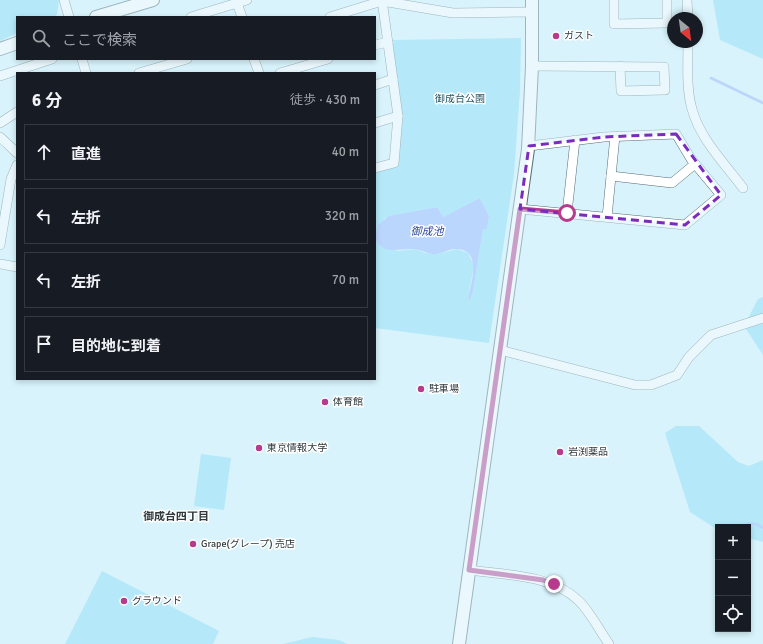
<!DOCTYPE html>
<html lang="ja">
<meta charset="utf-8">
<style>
body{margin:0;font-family:Signika,"Noto Sans JP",sans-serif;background:#242831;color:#f1f3f6}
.controls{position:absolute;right:12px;bottom:12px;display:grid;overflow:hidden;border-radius:0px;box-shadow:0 2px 6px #0003}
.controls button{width:36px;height:36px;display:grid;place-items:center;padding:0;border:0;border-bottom:1px solid #363941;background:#171b24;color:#f1f3f6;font:20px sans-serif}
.compass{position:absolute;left:667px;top:12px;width:36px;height:36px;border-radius:50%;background:#171b24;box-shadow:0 2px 6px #0003;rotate:151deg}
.stop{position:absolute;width:12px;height:12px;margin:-9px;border:3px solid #b63b8c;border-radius:50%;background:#fff}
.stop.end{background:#b63b8c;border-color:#fff;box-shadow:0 1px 4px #0008}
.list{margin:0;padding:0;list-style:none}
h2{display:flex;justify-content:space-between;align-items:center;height:52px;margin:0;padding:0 16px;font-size:17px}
h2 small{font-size:13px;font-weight:400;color:#9ea1a6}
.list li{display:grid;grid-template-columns:26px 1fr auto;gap:12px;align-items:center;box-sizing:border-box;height:56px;margin:0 8px 8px;padding:0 8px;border:1px solid #363941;border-radius:0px}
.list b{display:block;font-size:15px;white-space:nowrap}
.list em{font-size:13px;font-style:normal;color:#9ea1a6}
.icon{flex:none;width:22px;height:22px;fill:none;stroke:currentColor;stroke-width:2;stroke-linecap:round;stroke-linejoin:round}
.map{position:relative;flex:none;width:763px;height:644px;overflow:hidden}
.search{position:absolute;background:#171b24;box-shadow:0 2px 6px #0003;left:16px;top:16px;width:360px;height:44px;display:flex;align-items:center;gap:10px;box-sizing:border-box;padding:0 14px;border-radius:0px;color:#9ea1a6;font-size:15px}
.panel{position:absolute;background:#171b24;box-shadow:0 2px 6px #0003;left:16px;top:72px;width:360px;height:308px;border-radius:0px}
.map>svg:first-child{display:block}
.green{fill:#89ddf6;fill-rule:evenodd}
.water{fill:#97b3ff}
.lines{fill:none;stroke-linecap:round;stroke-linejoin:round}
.stream{stroke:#97b3ff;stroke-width:2.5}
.minor-casing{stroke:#556c74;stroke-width:10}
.tertiary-casing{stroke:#556c74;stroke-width:14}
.minor{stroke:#fff;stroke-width:9}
.tertiary{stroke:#fff;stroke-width:12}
.route{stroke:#b63b8c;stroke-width:5}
.marked{fill:none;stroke:#7b2cbf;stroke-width:3;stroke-dasharray:8 5;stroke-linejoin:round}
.poi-dot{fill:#b63b8c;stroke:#fff;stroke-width:1.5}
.labels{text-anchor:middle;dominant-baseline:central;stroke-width:3;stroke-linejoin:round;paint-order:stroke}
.poi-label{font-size:10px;fill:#2f393c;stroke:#fff;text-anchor:start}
.park-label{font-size:10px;fill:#245663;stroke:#fff}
.water-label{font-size:11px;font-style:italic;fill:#2f469c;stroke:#fff}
.neighbourhood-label{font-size:11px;font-weight:bold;fill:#2f393c;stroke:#fff}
</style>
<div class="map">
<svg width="763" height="644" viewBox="0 0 763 644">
<rect width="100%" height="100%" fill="#d8f3fb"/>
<g class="green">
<path d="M0,0H59L57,15L52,17H17V33L0,41Z"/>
<path d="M713,0H763V59L720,40Z"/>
<path d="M521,38L520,91L514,174L489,343L375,328V172L396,166L403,118L392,40ZM480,198L489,216L487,229L483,228L473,291L470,300L468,299L474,265L468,253L457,249L438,254L425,253L416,249L397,251L384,219L391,216L432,208H438L443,217Z"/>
<path d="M763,297V355L744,326L758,299Z"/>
<path d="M676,426H699L738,462L749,466L763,460V542L748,538V527H718V530L690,512L665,433Z"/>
<path d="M201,454L231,458L224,510L194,506Z"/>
<path d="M102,571L219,631L213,644H65Z"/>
<path d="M312,637L339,640L347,644H283Z"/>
</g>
<path class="water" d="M480,198L489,216L487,229H483L473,291L470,300L468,299C471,283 483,248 455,249C449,249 443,253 437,254C428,255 421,249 413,249C398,248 383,256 375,238L378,225L389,216L432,208H438L443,217Z"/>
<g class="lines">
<g class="stream">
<path d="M711,78L763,103"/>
<path d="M747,524H756L763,528"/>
</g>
<defs>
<g id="minor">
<path d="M64,0L69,17"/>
<path d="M614,0V24L667,23V0"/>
<path d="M687,0L688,18"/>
<path d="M237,3L242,17"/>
<path d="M191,17L247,0"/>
<path d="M330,17L382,1L453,13L532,12"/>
<path d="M688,42C688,64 686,88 692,109C700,139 725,164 743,188"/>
<path d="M375,45L388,42"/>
<path d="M82,59L86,73"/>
<path d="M254,59L259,73"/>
<path d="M532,66L664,67L665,90L621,91L620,66"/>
<path d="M139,73L187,59"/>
<path d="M280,73L328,59"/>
<path d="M0,76L52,59"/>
<path d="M375,85L393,79"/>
<path d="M0,123L17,112"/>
<path d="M375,123L398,116"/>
<path d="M0,137L17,153"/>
<path d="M375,168L394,163L398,116L382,0"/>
<path d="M611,176L672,183L695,164"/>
<path d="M520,209L685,225L721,195L691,159L676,134L604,137L529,146"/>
<path d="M567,213L575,140"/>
<path d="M607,217L615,136"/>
<path d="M0,245L11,179L17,165"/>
<path d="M0,264L17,267"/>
<path d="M500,350L635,385H651L677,375L689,357L711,335L763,318"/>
<path d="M469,570C505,575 551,574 579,601C591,613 599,630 609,644"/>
</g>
<g id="tertiary">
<path d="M96,17L153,0"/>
<path d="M0,49L17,43"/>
<path d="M459,644L528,149L532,66V0"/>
</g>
</defs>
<use href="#minor" class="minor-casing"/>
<use href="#tertiary" class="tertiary-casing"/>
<use href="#minor" class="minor"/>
<use href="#tertiary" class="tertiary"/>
</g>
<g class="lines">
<path class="route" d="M554,584L543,580L469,570L520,209L567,213"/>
</g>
<path d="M0 0H763V644H0ZM676,134L721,195L685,225L520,209L529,146L604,137Z" fill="#d8f3fb" fill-opacity=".55" fill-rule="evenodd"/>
<path class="marked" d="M676,134L721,195L685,225L520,209L529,146L604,137Z"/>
<g class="poi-dot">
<circle cx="556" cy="36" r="4"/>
<circle cx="421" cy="389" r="4"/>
<circle cx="325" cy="402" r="4"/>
<circle cx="259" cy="448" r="4"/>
<circle cx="560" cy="452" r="4"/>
<circle cx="193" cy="544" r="4"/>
<circle cx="124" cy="601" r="4"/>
</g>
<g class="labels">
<g class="poi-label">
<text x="564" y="36">ガスト</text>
<text x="429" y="389">駐車場</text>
<text x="333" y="402">体育館</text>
<text x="267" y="448">東京情報大学</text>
<text x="568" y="452">岩渕薬品</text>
<text x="201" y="544">Grape(グレープ) 売店</text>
<text x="132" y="601">グラウンド</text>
</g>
<g class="park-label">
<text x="460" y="99">御成台公園</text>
</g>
<g class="water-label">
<text x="427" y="231">御成池</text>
</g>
<g class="neighbourhood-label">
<text x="176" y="516">御成台四丁目</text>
</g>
</g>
</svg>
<div class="controls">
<button>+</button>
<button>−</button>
<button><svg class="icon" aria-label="locate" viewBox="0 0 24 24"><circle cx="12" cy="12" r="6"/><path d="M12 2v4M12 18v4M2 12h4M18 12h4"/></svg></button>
</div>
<svg class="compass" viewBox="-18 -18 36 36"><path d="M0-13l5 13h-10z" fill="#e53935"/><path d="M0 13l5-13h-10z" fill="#9ea1a6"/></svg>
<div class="stop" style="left:567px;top:213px"></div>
<div class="stop end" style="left:554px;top:584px"></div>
<div class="search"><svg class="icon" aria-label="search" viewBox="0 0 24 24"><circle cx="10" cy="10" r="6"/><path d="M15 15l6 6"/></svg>ここで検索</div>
<section class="panel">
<h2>6 分<small>徒歩 · 430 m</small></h2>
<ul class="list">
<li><svg class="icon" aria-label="ahead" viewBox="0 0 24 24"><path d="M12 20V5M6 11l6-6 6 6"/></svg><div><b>直進</b></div><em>40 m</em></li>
<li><svg class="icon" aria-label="left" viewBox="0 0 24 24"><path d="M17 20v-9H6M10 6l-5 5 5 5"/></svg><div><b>左折</b></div><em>320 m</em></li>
<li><svg class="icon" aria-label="left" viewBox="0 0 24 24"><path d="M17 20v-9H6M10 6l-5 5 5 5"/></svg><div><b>左折</b></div><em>70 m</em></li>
<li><svg class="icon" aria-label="arrive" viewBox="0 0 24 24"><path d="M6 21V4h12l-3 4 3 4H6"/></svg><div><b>目的地に到着</b></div></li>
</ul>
</section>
</div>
